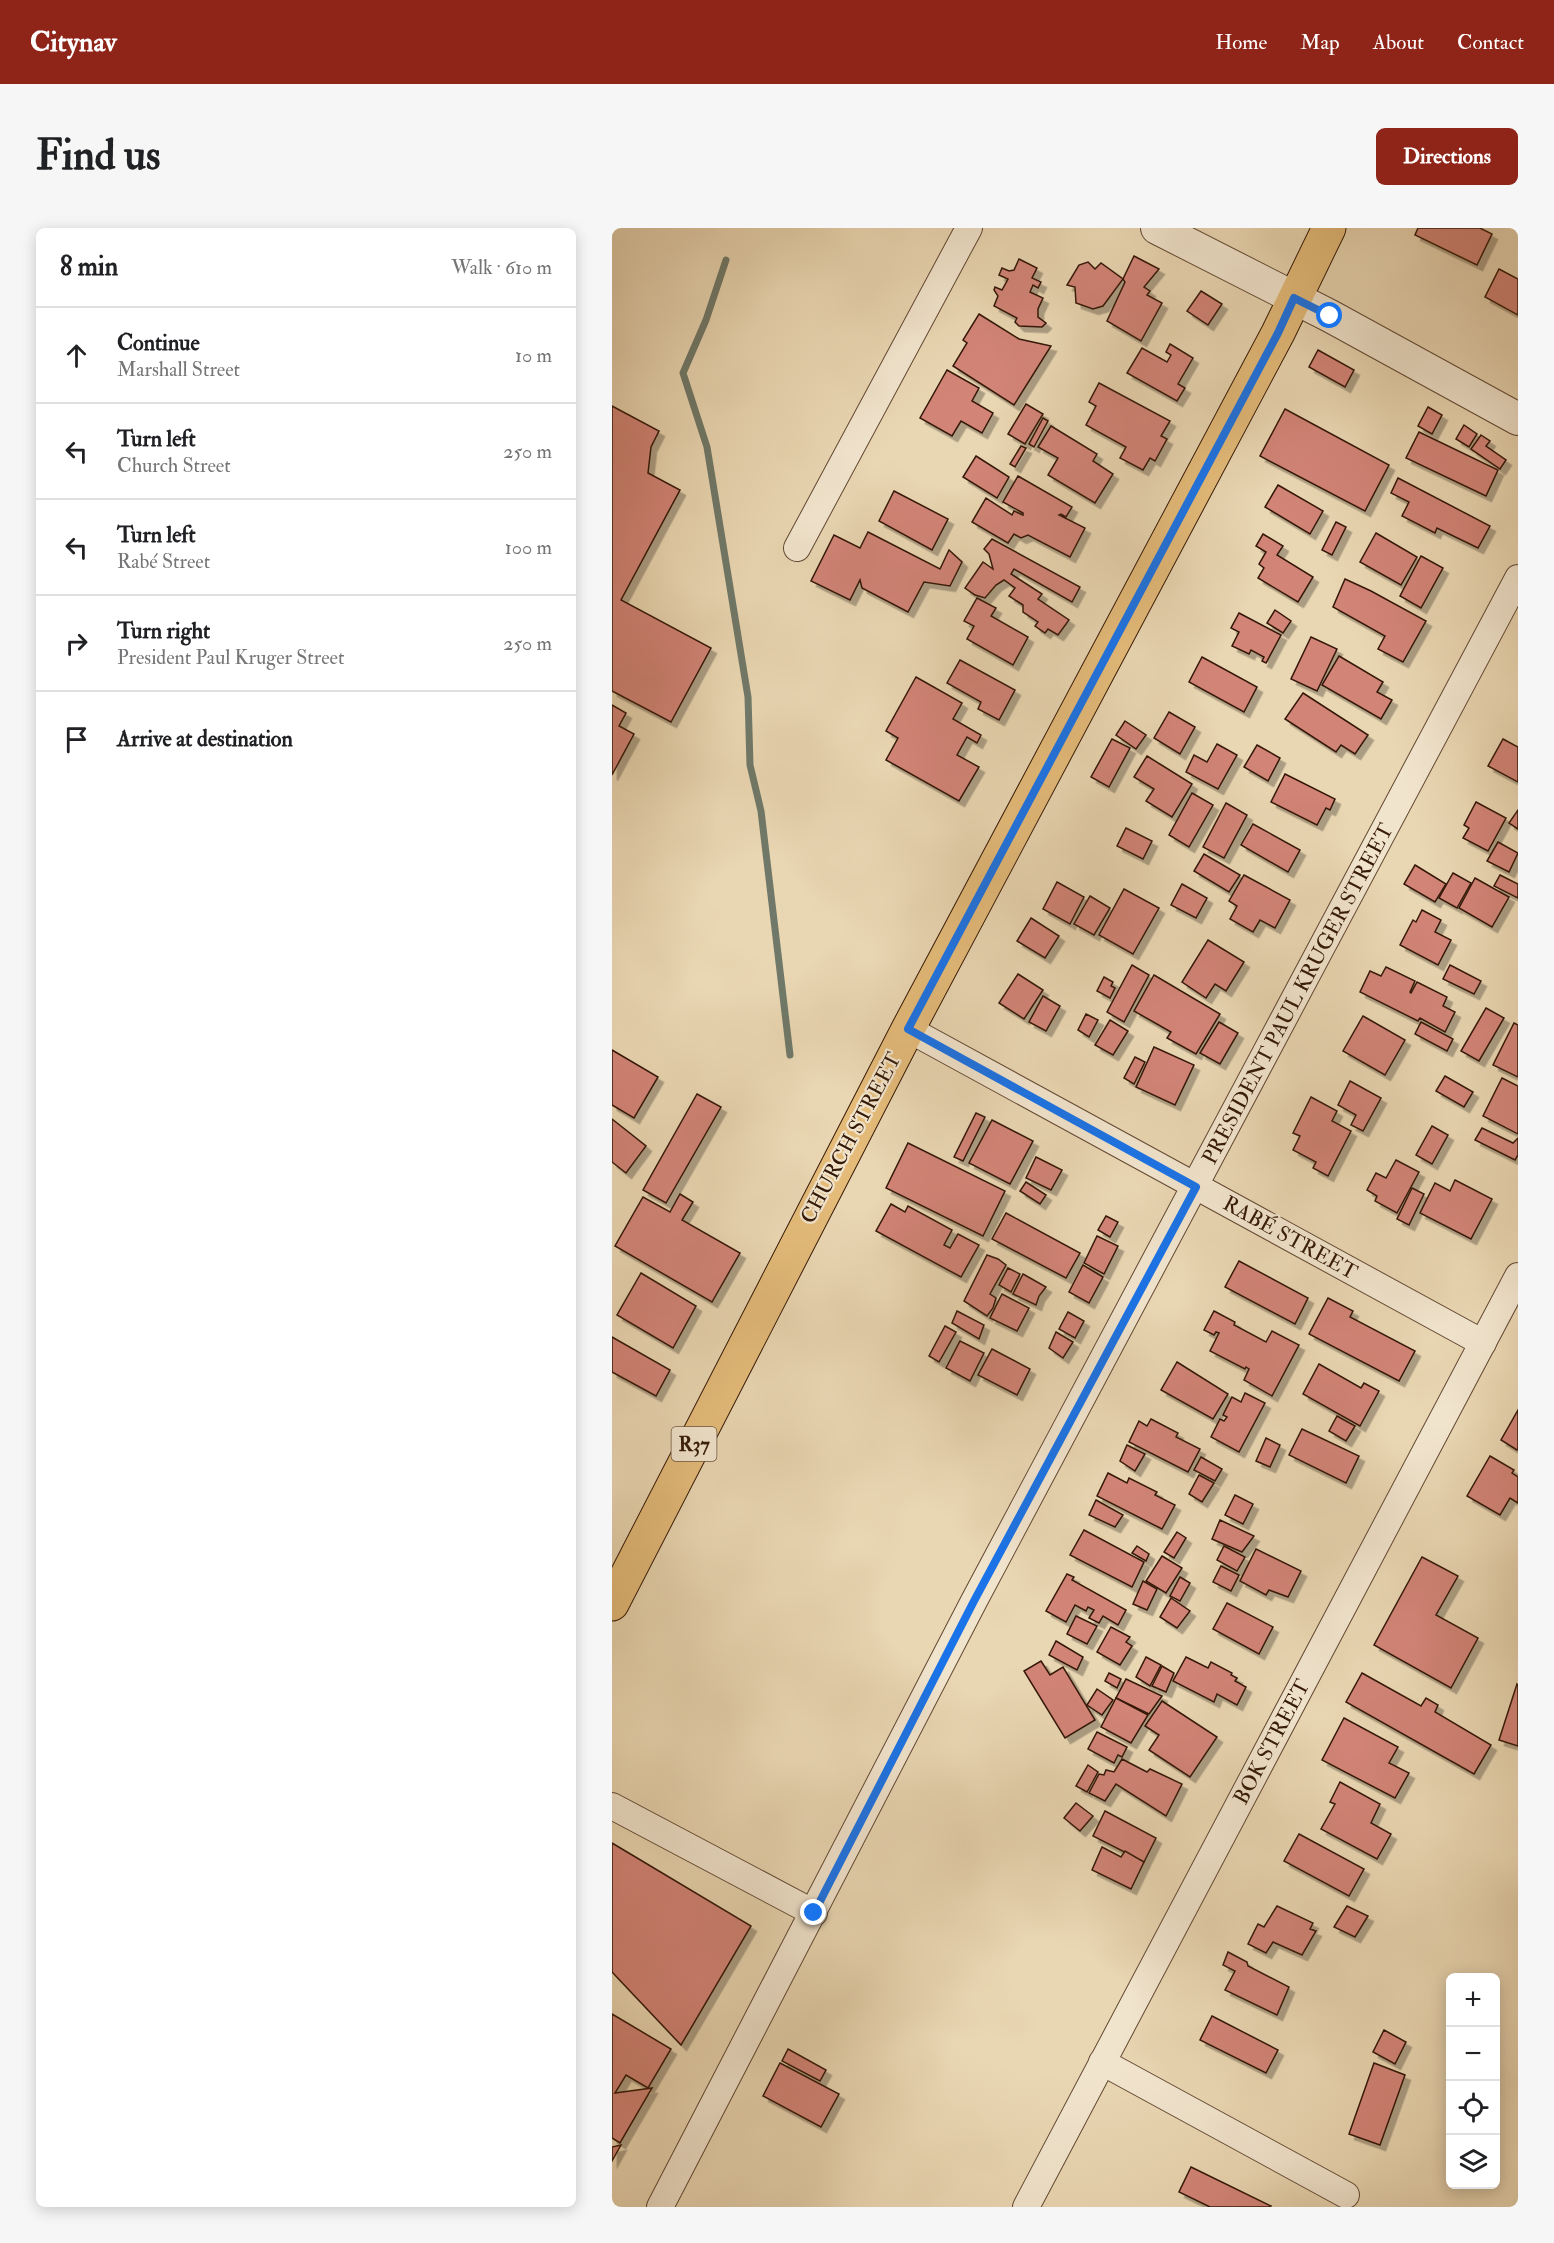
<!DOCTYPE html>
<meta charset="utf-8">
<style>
body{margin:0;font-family:"IM FELL Double Pica",serif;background:#f6f6f6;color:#202124}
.controls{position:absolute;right:18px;bottom:18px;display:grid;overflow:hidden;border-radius:9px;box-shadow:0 3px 15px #0003}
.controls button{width:54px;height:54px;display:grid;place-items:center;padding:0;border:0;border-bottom:2px solid #e0e0e0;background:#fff;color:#202124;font:30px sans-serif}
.stop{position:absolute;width:18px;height:18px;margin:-14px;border:4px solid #1a73e8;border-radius:50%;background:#fff}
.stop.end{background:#1a73e8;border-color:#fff;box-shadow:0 2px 6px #0008}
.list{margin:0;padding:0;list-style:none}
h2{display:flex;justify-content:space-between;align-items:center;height:78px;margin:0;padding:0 24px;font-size:26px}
h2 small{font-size:20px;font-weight:400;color:#757577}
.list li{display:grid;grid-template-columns:39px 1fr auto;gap:18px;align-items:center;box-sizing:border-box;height:96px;padding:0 24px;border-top:2px solid #e0e0e0}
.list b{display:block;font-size:22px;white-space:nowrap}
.list p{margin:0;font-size:20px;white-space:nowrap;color:#757577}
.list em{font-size:20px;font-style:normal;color:#757577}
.icon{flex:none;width:33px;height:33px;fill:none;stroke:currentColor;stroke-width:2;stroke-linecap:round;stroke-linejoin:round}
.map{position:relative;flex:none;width:906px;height:1979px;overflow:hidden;border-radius:9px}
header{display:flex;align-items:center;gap:36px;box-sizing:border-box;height:84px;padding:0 30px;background:#8f2418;color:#fff}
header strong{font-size:28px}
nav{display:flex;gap:33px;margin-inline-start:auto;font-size:21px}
.intro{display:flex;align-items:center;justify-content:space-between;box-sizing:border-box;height:144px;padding:0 36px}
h1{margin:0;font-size:42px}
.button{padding:15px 27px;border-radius:9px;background:#8f2418;color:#fff;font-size:21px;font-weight:700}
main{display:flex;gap:36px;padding:0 36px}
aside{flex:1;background:#fff;border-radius:9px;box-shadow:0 3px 15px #0003}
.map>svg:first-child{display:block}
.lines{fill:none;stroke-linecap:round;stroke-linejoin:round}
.stream{stroke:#707969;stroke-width:7}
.building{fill:#d28477;stroke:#351907;stroke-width:1.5;filter:url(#shadow)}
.minor-casing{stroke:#624832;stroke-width:28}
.tertiary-casing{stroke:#624832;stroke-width:34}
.primary-casing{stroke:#351907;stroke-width:35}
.minor{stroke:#f1e4cd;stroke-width:26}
.tertiary{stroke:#f1e4cd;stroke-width:32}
.primary{stroke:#e4bb79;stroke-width:33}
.route{stroke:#1a73e8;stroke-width:8}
.labels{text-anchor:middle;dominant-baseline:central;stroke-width:4.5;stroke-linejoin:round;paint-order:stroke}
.shield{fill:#f1e4cd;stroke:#6d5642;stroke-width:1.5}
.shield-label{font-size:20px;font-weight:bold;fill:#351907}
.street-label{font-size:21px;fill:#351907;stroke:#f1e4cd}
</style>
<header>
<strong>Citynav</strong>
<nav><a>Home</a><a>Map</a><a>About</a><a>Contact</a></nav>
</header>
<div class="intro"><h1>Find us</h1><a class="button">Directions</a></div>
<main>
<aside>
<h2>8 min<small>Walk · 610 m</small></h2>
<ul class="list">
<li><svg class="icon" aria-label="ahead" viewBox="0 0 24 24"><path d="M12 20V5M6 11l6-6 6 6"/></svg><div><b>Continue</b><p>Marshall Street</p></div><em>10 m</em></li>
<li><svg class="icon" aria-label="left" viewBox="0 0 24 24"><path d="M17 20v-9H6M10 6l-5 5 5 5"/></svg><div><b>Turn left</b><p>Church Street</p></div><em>250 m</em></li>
<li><svg class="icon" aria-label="left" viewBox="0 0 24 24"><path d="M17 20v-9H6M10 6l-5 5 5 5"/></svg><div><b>Turn left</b><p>Rabé Street</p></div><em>100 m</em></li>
<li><svg class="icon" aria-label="right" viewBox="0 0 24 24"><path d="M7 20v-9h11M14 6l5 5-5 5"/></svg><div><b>Turn right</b><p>President Paul Kruger Street</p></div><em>250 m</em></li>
<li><svg class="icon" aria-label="arrive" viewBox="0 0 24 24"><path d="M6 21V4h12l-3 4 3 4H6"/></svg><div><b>Arrive at destination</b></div></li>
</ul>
</aside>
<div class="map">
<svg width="906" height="1979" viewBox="0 0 906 1979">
<defs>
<filter id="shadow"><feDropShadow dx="5.5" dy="5.5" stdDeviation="0" flood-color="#0004"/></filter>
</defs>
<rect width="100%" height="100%" fill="#e9d6b2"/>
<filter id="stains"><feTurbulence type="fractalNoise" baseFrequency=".00333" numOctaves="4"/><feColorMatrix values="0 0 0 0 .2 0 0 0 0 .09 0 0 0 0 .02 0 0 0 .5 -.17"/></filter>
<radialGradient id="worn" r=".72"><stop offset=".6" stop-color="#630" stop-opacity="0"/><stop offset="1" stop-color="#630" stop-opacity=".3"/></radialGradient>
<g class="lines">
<path class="stream" d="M114,32L94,92L71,145L95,219L136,469L138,537L149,583L178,827"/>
</g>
<g class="building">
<path d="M806,0H868L880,6L865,37L803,7Z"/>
<path d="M522,28L547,41L532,59L538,63L535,67L550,75L529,113L495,93L513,54L511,51Z"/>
<path d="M407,31L425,40L420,50L429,54L426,60L421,57L418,64L431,70L426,81V89L434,95L430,99L407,98L403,94L405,90L382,78L386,68L382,62L383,59L390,62L396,51L387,47L390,40L397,43L402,42Z"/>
<path d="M476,34L483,41L489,35L511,51L491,78L481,81L464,75L463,59L455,57L467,37Z"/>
<path d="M887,41L906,51V87L873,69Z"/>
<path d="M589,63L610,76L596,97L575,83Z"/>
<path d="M367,86L407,111L439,118L402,177L341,138L355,115L351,112Z"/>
<path d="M558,116L581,130L566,156L573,160L565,173L515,145L530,120L555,134L559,127L554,124Z"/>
<path d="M706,122L742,142L733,159L697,139Z"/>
<path d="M335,142L367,160L360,173L381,185L370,205L349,193L340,208L308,190Z"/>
<path d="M487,155L558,193L549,208L555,211L543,233L538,230L531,242L508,230L514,219L474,197L484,178L477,174Z"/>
<path d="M414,176L431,186L413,216L396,206Z"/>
<path d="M0,178L47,203L39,219L36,245L68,262L9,372L99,420L59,494L0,463Z"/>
<path d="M816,179L830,187L820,206L806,198Z"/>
<path d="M673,181L777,237L753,283L648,228Z"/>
<path d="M431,190L436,193L422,219L417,216Z"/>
<path d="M852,197L865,206L857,219L844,211Z"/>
<path d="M439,198L485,226L481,233L501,246L483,275L436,247L446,230L426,219Z"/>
<path d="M807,204L886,242L874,268L794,230Z"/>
<path d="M869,207L878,213L874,218L894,232L888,241L859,221Z"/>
<path d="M409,218L414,220L403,239L398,236Z"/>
<path d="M364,228L397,249L385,270L351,249Z"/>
<path d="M406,248L460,279L454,289L449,286L447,287L473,300L458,329L416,307L409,310L402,306L396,315L360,294L374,270L400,287L402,283L411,287V285L391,274Z"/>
<path d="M786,250L878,298L866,320L825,300L823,305L790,288L797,274L779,265Z"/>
<path d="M666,257L711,283L698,306L653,279Z"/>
<path d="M282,263L336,291L320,322L267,293Z"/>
<path d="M724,294L734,299L720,327L710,322Z"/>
<path d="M256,304L328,341L337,322L350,334L338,358L312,354L296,384L250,360L248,352L238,372L199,353L222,307L248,320Z"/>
<path d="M764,305L805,329L789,357L748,334Z"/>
<path d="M651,306L671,318L665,327L701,349L686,374L646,350L652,340L647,336L654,324L644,318Z"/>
<path d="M380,311L468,359L460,374L402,341L399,346L430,366L426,371L457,392L446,407L436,401L433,405L423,398L426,394L411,384V377L397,368L403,360L392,352L384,357L373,370L363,367L353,360L371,334L381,341L377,326L372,321Z"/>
<path d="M809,328L831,340L809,380L788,368Z"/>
<path d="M733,351L759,363L814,393L791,434L766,421L773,408L721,379Z"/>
<path d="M365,370L384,380L379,388L416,409L401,437L355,411L362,398L352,393Z"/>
<path d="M663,382L679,393L671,405L655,395Z"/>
<path d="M627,385L669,407L654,435L650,433L652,429L639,422L637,426L620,418L627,404L619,400Z"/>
<path d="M699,409L725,421L705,463L679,451Z"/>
<path d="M727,428L771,454L765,464L780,472L769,491L710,457Z"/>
<path d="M590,429L645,459L632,484L577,454Z"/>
<path d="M348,432L403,462L387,492L366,481L369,474L335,455Z"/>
<path d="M304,449L350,475L341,491L369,507L365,515L355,509L345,527L367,539L347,573L274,532L286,510L274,503Z"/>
<path d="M691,465L756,507L743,526L729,517L724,524L673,491Z"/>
<path d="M0,477L14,485L7,498L22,506L0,547Z"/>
<path d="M557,484L583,499L568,526L542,510Z"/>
<path d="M513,493L534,507L524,521L504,507Z"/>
<path d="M500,511L518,520L497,559L479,549Z"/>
<path d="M891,511L906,519V554L876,538Z"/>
<path d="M605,516L625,527L606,561L574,544L582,527L595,534Z"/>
<path d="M645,517L668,530L656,553L632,539Z"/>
<path d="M535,528L580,556L560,589L534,573L542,561L522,549Z"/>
<path d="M673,546L723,571L718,582L714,580L705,597L659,574Z"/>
<path d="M580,565L601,577L577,619L557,607Z"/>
<path d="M864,574L894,590L876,623L851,610L857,600L852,597Z"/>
<path d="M614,575L635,587L612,630L591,619Z"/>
<path d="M906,582V601L897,595Z"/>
<path d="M641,596L688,622L676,644L629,617Z"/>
<path d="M514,600L540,613L531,631L505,618Z"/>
<path d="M886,614L906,625L897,644L875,633Z"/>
<path d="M592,626L628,647L617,664L582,643Z"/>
<path d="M803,637L834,656L823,674L792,656Z"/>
<path d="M841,645L859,655L845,680L827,670Z"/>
<path d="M632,647L678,672L663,700L648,692L641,704L618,691L625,678L617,673Z"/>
<path d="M888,647L906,656V670L882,658Z"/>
<path d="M863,650L897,669L880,699L847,680Z"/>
<path d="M445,654L472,669L458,696L431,681Z"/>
<path d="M570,656L595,670L584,690L559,677Z"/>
<path d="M512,661L547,680L521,726L487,707Z"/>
<path d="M478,668L498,680L482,707L462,696Z"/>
<path d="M810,682L829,692L823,704L839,712L826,737L788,717L801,692L804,694Z"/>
<path d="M419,690L447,708L433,730L405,713Z"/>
<path d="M596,712L632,734L614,763L603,756L594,770L570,754Z"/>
<path d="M520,737L537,747L512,794L495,784Z"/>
<path d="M838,737L869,753L862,766L831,751Z"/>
<path d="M774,739L803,753L798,764L799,765L805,754L835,769L831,778L843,784L833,804L808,790L806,793L748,764L758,743L769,748Z"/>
<path d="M406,746L431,762L412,791L387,775Z"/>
<path d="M542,747L608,786L584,826L555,810L559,804L522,783Z"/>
<path d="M492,749L501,754L499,758L503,760L498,770L485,763Z"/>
<path d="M431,768L448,778L434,803L417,794Z"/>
<path d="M874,780L892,790L867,833L849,823Z"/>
<path d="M474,786L486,792L477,809L466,802Z"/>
<path d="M751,788L793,812L773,847L731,823Z"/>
<path d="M498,792L516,803L501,827L483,817Z"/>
<path d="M607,794L626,805L608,836L588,825Z"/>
<path d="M809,794L841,811L835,823L803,806Z"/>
<path d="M902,795L906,797V849L881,837Z"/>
<path d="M542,819L582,837L563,877L524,859Z"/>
<path d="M0,822L46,849L22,890L0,877Z"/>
<path d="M523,829L533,834L522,856L512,850Z"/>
<path d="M833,848L861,864L852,879L824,863Z"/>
<path d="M890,850L906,858V906L871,888Z"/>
<path d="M738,853L769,870L751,903L739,897L744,887L726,877Z"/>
<path d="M85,866L109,879L54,975L31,962Z"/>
<path d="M699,869L725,883L720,893L739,903L716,948L701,940L704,934L681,922L688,908L681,905Z"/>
<path d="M364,885L373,889L351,933L342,929Z"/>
<path d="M0,891L34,918L14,945L0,934Z"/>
<path d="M380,892L421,913L398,956L357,935Z"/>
<path d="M820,898L836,907L820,936L804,927Z"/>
<path d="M870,900L901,915L906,910V927L903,932L863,912Z"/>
<path d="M296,915L393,963L371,1008L274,960Z"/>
<path d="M424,929L450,942L439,962L414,950Z"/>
<path d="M784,932L807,944L785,985L763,973L765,968L755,962L764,945L774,950Z"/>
<path d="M843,952L880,971L859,1011L808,985L823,955L838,963Z"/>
<path d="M414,954L434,967L428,976L408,963Z"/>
<path d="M800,960L812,966L797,997L785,991Z"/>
<path d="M68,966L81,974L70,992L128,1025L100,1074L3,1018L31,969L58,984Z"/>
<path d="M279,976L293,984L296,978L340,1002L332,1017L338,1020L346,1006L367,1017L349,1049L264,1003Z"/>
<path d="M394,985L468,1025L454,1050L380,1011Z"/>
<path d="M494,988L506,994L498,1009L486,1002Z"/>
<path d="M485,1008L506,1018L492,1046L472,1035Z"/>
<path d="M375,1027L386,1031L394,1037L378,1066L384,1070L381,1080L375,1088L352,1073Z"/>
<path d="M627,1033L696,1070L683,1096L613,1059Z"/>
<path d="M471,1037L491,1049L477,1075L457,1064Z"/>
<path d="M396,1040L408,1046L399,1064L387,1057Z"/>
<path d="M29,1045L84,1078L61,1120L5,1087Z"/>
<path d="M411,1046L434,1059L427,1068L424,1077L401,1066Z"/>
<path d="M390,1066L417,1080L405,1103L378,1090Z"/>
<path d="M716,1070L741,1083L738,1089L803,1123L787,1153L697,1106Z"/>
<path d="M345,1083L372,1097L367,1111L340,1095Z"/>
<path d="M602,1083L623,1094L622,1097L654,1114L660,1103L687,1117L660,1168L632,1152L637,1141L634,1139L633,1141L598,1123L607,1105L604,1104L602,1107L592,1102Z"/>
<path d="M456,1084L472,1093L463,1110L447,1101Z"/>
<path d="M333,1098L344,1104L327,1134L317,1128Z"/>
<path d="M444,1104L461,1114L451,1130L437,1120Z"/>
<path d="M0,1109L58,1142L44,1168L0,1144Z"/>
<path d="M348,1113L372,1125L358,1153L334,1140Z"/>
<path d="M380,1121L418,1141L405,1167L366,1147Z"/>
<path d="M565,1134L616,1166L601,1191L549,1162Z"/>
<path d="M707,1136L749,1160L752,1155L767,1163L748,1198L691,1166Z"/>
<path d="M633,1165L653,1175L627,1224L599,1209L608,1191L612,1193L615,1189L611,1187L620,1169L629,1174Z"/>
<path d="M906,1182V1221L905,1222L889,1212Z"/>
<path d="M725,1188L743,1198L734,1213L717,1203Z"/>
<path d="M539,1191L566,1205L564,1209L588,1221L576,1244L517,1214L527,1193L535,1198Z"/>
<path d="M690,1201L747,1228L734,1255L677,1227Z"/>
<path d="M654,1210L668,1217L658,1239L644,1233Z"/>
<path d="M515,1217L533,1226L523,1243L508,1233Z"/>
<path d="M878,1228L902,1242L900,1245L906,1249V1275L898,1270L888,1287L855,1268Z"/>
<path d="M589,1229L610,1241L603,1253L582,1242Z"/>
<path d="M496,1245L515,1255L517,1250L545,1264L543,1267L563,1277L550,1301L485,1268Z"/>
<path d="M587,1247L602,1255L590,1274L577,1266Z"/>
<path d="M623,1267L641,1276L631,1296L613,1287Z"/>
<path d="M484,1272L511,1287L503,1299L477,1287Z"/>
<path d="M608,1292L642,1308L630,1324L600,1311Z"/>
<path d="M472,1302L532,1334L520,1359L458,1327Z"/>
<path d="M565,1304L574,1310L562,1330L552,1324Z"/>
<path d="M525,1318L537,1326L534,1333L520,1325Z"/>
<path d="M612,1318L633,1329L625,1343L605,1332Z"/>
<path d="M644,1321L689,1343L676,1369L657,1362L654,1367L628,1353Z"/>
<path d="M550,1328L570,1340L554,1365L534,1353Z"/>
<path d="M810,1329L846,1348L824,1387L866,1410L839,1460L762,1417Z"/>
<path d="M609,1338L627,1347L619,1363L601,1354Z"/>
<path d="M455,1346L462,1349L460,1352L514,1382L506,1397L491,1388L487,1395L477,1390L482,1382L476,1379L474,1383L463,1377L454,1394L434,1383Z"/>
<path d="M568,1349L578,1355L568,1373L558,1368Z"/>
<path d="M531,1353L545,1361L535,1382L521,1376Z"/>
<path d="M559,1370L578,1383L565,1400L548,1389Z"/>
<path d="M615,1375L661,1399L647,1426L601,1401Z"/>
<path d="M464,1388L485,1398L475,1416L455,1406Z"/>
<path d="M499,1399L518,1409L514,1414L520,1418L508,1437L485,1424Z"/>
<path d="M444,1413L471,1429L465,1442L437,1427Z"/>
<path d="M534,1429L549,1437L538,1458L524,1449Z"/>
<path d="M574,1429L596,1440L599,1434L620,1445L619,1447L625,1450L623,1453L634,1459L625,1477L605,1466L602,1474L561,1453Z"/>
<path d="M429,1433L438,1447L451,1439L483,1492L453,1510L412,1443Z"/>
<path d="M550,1438L562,1445L554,1464L540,1458Z"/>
<path d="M497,1445L509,1451L505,1460L493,1453Z"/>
<path d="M750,1445L809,1478L814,1470L826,1477L823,1484L879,1517L862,1546L734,1474Z"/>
<path d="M514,1451L550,1468L537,1486L504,1470Z"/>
<path d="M905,1456L906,1457V1518L887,1512Z"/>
<path d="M485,1461L501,1472L490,1487L475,1477Z"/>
<path d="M504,1470L536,1487L519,1515L489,1499Z"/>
<path d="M550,1473L605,1509L578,1549L537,1522L547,1507L533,1498Z"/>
<path d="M732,1490L786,1519L777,1535L797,1545L783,1570L710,1532Z"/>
<path d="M485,1504L515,1519L510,1529L506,1527L502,1535L476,1521Z"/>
<path d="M510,1531L535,1544L538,1541L570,1556L554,1588L504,1556L493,1573L477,1565L487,1546L492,1547L494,1542L502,1544Z"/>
<path d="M476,1537L486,1544L475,1564L464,1558Z"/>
<path d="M728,1554L768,1576L759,1595L779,1606L765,1631L709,1601L723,1576L718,1574Z"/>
<path d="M464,1575L481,1588L468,1603L452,1590Z"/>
<path d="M493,1583L544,1610L532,1634L481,1608Z"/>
<path d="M687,1606L752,1641L737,1668L672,1633Z"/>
<path d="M0,1615L139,1698L69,1817L0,1744Z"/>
<path d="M490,1619L509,1629L513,1623L532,1634L519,1661L480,1642Z"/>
<path d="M665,1678L701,1695L698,1701L704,1703L690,1727L661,1714L654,1725L636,1716L646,1696L652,1699Z"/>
<path d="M735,1678L756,1688L743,1709L722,1699Z"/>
<path d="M616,1724L635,1734L636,1738L677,1759L665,1787L613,1762L623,1743L611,1737Z"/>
<path d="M0,1786L59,1821L36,1860L14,1847L3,1865L40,1860L8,1915L0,1910Z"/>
<path d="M600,1788L666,1822L654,1845L588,1812Z"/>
<path d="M772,1802L794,1814L783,1836L761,1824Z"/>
<path d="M176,1821L214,1842L208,1853L170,1833Z"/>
<path d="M168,1835L227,1866L209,1899L151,1868Z"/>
<path d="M762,1835L793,1847L768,1917L737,1906Z"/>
<path d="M9,1917L0,1933V1919Z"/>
<path d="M579,1939L659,1978L658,1979H598L567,1964Z"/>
</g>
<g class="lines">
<defs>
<g id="minor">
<path d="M185,320L357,0"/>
<path d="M296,801L871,1115"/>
<path d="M0,1578L202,1685"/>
<path d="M490,1834L734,1967"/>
<path d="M48,1979L362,1373L906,350"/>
<path d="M414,1979L906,1048"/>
</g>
<path id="tertiary" d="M545,0L718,88L906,191"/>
<path id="primary" d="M0,1376L296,801L666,105L717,0"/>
</defs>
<use href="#minor" class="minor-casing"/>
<use href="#tertiary" class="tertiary-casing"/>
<use href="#primary" class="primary-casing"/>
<use href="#minor" class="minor"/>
<use href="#tertiary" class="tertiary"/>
<use href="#primary" class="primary"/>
</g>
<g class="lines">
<path class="route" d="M202,1685L362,1373L584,959L296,801L666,105L682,70L718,88"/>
</g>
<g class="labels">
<rect class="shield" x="59.5" y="1199" width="45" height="34" rx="4.5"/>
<g class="shield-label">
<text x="82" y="1216">R37</text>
</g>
<g class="street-label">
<text transform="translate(686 766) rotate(-62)">PRESIDENT PAUL KRUGER STREET</text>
<text transform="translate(239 910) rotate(-62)">CHURCH STREET</text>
<text transform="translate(678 1010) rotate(29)">RABÉ STREET</text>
<text transform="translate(660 1514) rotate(-62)">BOK STREET</text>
</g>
</g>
<rect width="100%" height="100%" filter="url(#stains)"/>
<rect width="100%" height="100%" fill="url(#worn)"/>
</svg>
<div class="controls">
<button>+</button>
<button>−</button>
<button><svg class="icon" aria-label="locate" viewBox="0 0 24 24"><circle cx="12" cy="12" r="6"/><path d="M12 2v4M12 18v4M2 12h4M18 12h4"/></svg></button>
<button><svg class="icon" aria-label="layers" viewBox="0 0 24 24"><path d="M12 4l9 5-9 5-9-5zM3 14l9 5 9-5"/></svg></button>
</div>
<div class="stop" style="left:718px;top:88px"></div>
<div class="stop end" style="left:202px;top:1685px"></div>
</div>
</main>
